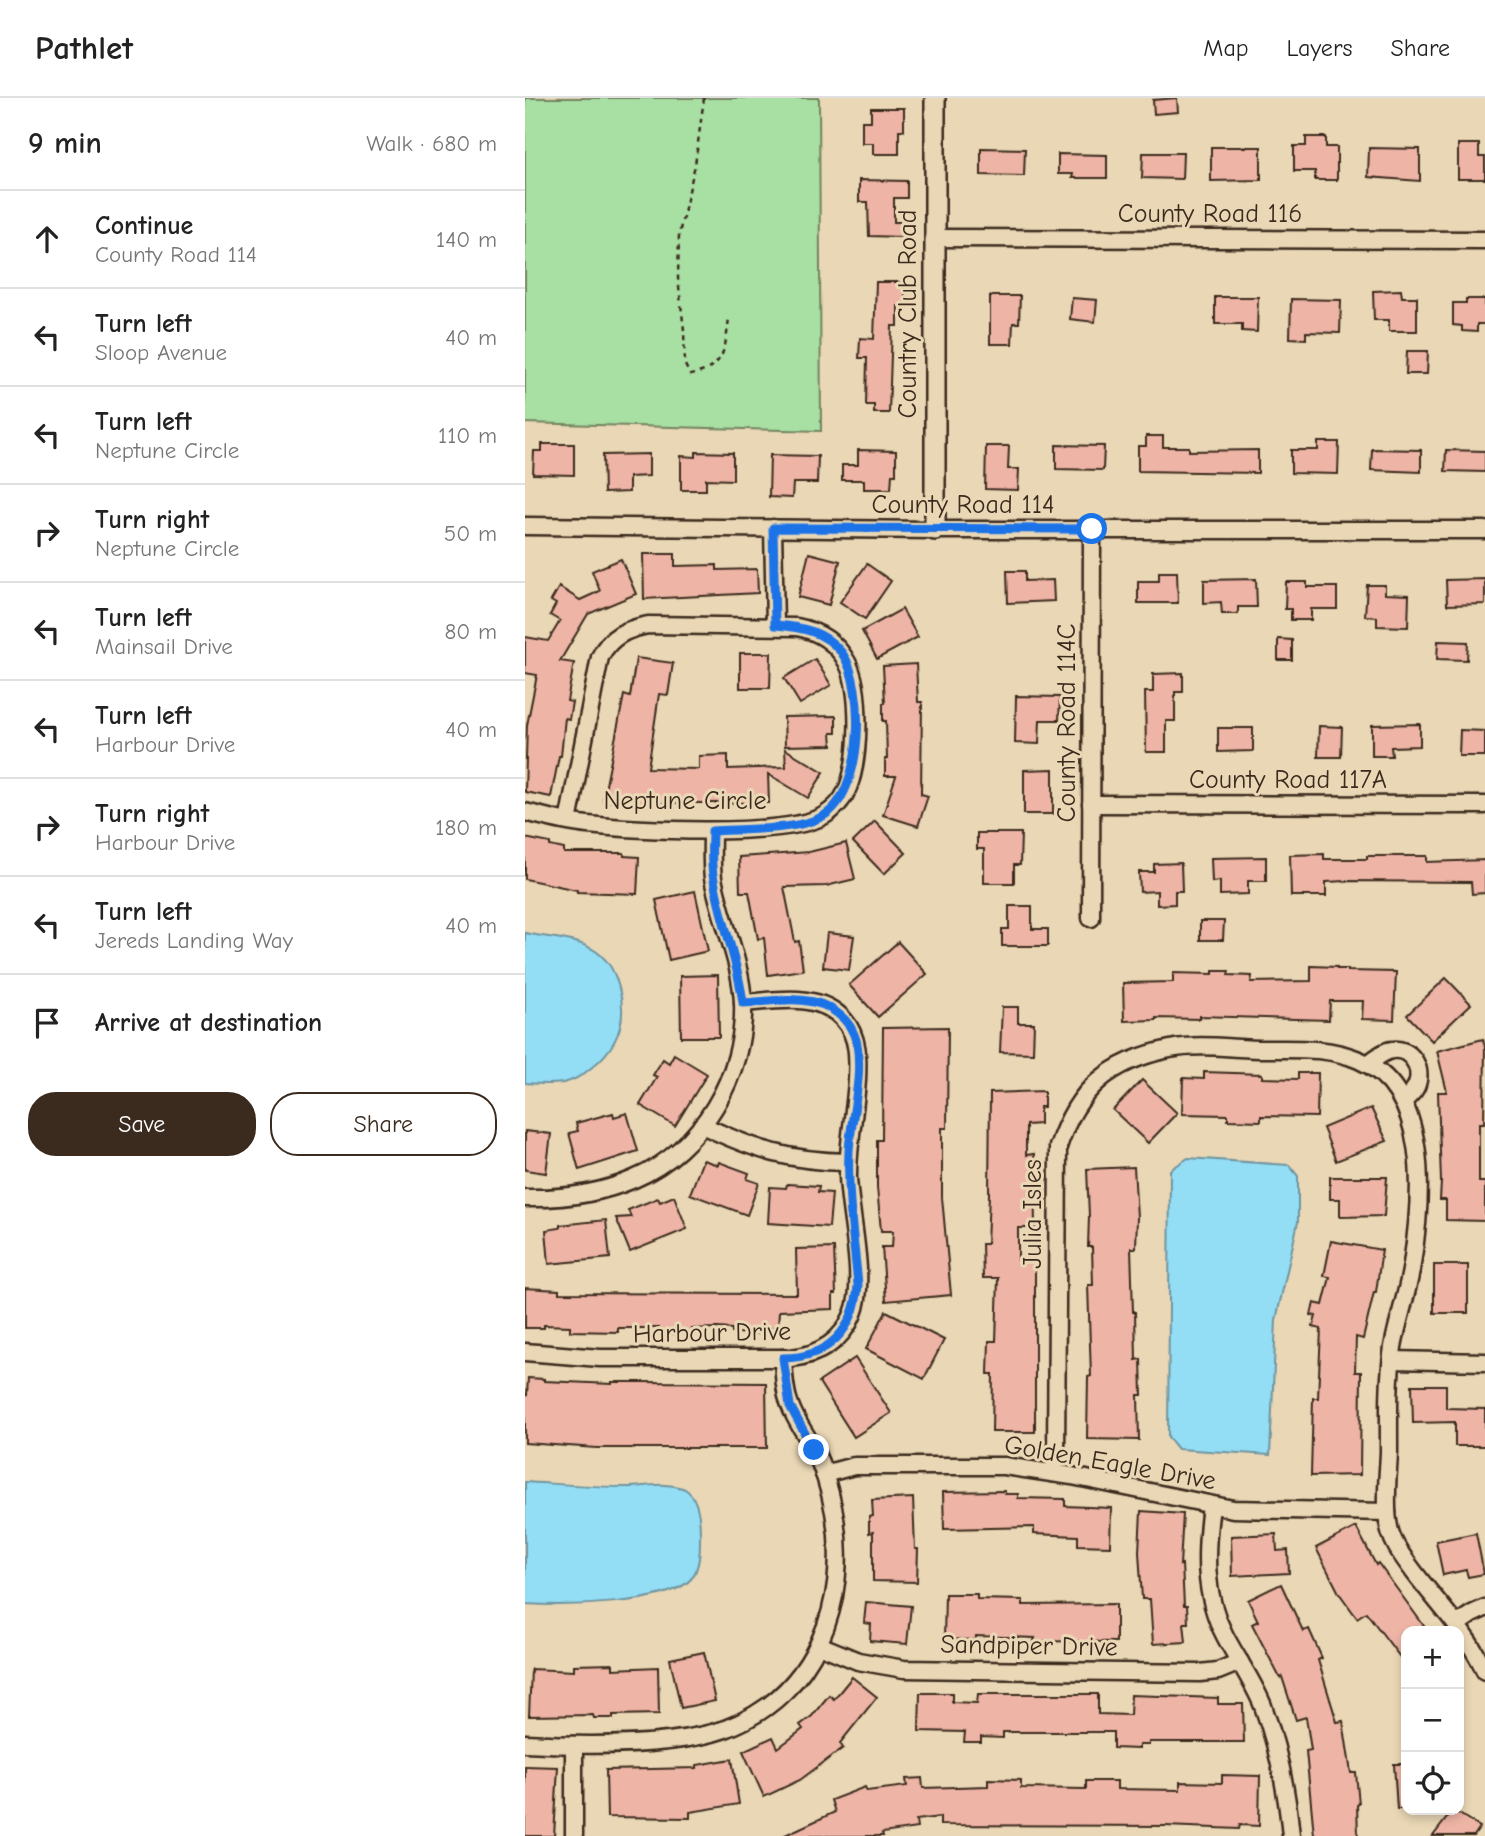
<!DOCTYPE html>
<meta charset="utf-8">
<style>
body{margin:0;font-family:"Comic Neue",sans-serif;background:#f6f6f6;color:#222}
.controls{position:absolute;right:21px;bottom:21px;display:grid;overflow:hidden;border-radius:14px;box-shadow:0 4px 10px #0003}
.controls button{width:63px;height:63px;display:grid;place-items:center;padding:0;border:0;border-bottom:2px solid #e0e0e0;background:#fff;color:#222;font:35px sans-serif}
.stop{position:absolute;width:21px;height:21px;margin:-16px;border:5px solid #1a73e8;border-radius:50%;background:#fff}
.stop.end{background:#1a73e8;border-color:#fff;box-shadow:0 2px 7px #0008}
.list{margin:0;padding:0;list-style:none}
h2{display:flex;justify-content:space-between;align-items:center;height:91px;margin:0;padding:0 28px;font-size:30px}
h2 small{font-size:23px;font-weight:400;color:#767676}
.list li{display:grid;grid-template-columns:46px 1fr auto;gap:21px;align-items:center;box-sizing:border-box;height:98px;padding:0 28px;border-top:2px solid #e0e0e0}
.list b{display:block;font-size:26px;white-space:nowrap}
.list p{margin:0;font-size:23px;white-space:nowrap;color:#767676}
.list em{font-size:23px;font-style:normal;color:#767676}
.actions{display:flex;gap:14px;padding:21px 28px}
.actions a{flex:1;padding:16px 0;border:2px solid #3b2a1e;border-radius:28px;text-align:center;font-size:24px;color:#3b2a1e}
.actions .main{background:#3b2a1e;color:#fff}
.icon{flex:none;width:38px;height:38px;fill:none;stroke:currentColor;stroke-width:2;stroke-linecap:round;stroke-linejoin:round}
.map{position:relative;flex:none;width:960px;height:1738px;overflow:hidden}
header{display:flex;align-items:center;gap:42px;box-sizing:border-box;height:98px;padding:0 35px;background:#fff;border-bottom:2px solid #e0e0e0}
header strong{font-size:33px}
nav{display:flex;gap:38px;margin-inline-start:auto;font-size:24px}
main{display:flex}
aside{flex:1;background:#fff}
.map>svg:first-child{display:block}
.green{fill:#a8dfa3;stroke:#728460;stroke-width:2}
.water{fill:#93ddf5;stroke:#70959f;stroke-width:2}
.building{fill:#eeb5a6;stroke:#3b2a1e;stroke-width:2}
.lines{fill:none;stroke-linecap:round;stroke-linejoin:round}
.minor-casing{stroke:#3b2a1e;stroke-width:21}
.tertiary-casing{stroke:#3b2a1e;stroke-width:24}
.path{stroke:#3b2a1e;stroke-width:2.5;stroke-dasharray:5 5;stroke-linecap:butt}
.minor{stroke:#ead7b5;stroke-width:16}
.tertiary{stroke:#ead7b5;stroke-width:19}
.route{stroke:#1a73e8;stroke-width:9}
.labels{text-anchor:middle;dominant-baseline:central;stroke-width:6;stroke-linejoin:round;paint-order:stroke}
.street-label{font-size:26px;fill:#3b2a1e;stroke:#ead7b5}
</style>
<header>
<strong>Pathlet</strong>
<nav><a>Map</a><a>Layers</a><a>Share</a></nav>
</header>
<main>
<aside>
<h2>9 min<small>Walk · 680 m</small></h2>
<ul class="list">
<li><svg class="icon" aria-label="ahead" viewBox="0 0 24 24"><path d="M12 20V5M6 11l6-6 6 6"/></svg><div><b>Continue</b><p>County Road 114</p></div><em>140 m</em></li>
<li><svg class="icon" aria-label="left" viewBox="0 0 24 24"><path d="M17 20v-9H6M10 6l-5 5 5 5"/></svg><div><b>Turn left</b><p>Sloop Avenue</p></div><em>40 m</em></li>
<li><svg class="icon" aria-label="left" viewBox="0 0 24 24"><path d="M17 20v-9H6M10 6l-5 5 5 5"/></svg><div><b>Turn left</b><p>Neptune Circle</p></div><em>110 m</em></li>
<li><svg class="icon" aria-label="right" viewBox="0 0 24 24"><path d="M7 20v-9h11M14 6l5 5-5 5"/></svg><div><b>Turn right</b><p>Neptune Circle</p></div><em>50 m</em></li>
<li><svg class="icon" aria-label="left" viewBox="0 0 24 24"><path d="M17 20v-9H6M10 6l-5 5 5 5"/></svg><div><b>Turn left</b><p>Mainsail Drive</p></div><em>80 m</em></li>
<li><svg class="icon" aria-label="left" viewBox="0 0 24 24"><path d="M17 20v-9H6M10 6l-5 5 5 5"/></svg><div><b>Turn left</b><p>Harbour Drive</p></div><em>40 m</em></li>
<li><svg class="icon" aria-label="right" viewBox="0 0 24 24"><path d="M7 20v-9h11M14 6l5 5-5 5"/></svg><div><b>Turn right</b><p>Harbour Drive</p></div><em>180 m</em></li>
<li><svg class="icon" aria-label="left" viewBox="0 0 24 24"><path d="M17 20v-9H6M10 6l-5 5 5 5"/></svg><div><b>Turn left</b><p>Jereds Landing Way</p></div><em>40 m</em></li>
<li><svg class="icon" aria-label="arrive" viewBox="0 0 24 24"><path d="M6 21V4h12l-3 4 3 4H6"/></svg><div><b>Arrive at destination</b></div></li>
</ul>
<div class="actions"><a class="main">Save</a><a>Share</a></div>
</aside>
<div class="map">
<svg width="960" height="1738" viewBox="0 0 960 1738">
<rect width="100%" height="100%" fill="#ead7b5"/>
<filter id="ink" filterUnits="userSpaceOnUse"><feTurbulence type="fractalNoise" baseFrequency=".0143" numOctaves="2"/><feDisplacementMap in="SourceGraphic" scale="14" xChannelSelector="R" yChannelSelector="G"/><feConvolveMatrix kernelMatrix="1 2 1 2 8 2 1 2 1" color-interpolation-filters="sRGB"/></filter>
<g filter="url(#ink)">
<path class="green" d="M0,0H294L296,333L0,325Z"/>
<g class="water">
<path d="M0,835C23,840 53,840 72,854C85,864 90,875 94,890C103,923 93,949 66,970C58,977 48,983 38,985C25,987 12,986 0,985Z"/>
<path d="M663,1060L764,1067L773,1078V1124L751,1222L745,1357L653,1351L643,1339L645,1072Z"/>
<path d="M0,1384C34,1386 68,1389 102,1389C120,1389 142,1383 160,1391C173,1399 175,1421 175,1435C175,1449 176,1469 166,1481C143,1508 35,1508 0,1506Z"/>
</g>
<g class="building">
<path d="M652,0L653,14L629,16L628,2Z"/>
<path d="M346,10H379V32H374V56H348V45H337V23H346Z"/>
<path d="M781,39H801V49H812V82H790V73H769V48H781Z"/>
<path d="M933,46H954V59H960V81H933Z"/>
<path d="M686,49H736V82L686,83Z"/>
<path d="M456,50L500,51L499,78L456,77Z"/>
<path d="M844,50L895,51V83L843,79Z"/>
<path d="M618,55H658L657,81L617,80Z"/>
<path d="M533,56L582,57V80H547L548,76H533Z"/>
<path d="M334,82L382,83V100H369V124H378V139L344,138L343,104H334Z"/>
<path d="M351,184H380V208H373V228H367L364,315H349V307H341L342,260H334L335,240L349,241Z"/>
<path d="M876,192L877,199H892V233H864V222H849L848,193Z"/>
<path d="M465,198H495L494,225H488L487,246H465Z"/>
<path d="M690,199H733L732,234L717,233V226H690Z"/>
<path d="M547,200L572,202L570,224L545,221Z"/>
<path d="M766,201L816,202L815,235L781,234V241L765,240Z"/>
<path d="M941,201H960V226H952V234L937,233V228L928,227V205H941Z"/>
<path d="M882,253H903L902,276H881Z"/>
<path d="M621,338H638V349H664V353L733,352V375L613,373V348H621Z"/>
<path d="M793,344H814L813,376L766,375V352H793Z"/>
<path d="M17,346H49V377L8,376L9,353H17Z"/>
<path d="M531,347L579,348L578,372L531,371Z"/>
<path d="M461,348H484L483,371H494L493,392L460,391Z"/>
<path d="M847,351L896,352V374L846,372Z"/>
<path d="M333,352L371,353V376H367L366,391H339V382H317V367H333Z"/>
<path d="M921,352L960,353V374L920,373Z"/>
<path d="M171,354L208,355V382L181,381V392H156V358L171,359Z"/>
<path d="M124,356V378L104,379V394L79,395L78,357Z"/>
<path d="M245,357L293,358L292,385H268L267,400L244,399Z"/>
<path d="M284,455L315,463L304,507L273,499Z"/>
<path d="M118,456H150V468L192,467V472L232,471L233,495L119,501Z"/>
<path d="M96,461L111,496L63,516L35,563L49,565L42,603L47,604L44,621L40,620L36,658H34L26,699L0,694L2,627L12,577L0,575V539L23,543L35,523L25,517L31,506L26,503L34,489L55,502L75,493L67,473Z"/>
<path d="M342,466L366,483L340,521L315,504Z"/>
<path d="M482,473H500V483L528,482L529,503L483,505Z"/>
<path d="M634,474H652L653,505H613V483H634Z"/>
<path d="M731,481L732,509H713V516H697L696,504L679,505V482Z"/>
<path d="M960,481V506L922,507L921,482Z"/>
<path d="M761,484H782V489H812V511H786V522H766V511H760Z"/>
<path d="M842,487H860V496L884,497L883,529L852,528V519L840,518Z"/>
<path d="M377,511L393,539L352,561L337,533Z"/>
<path d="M753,541L767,542V562H753Z"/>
<path d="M913,543L943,544L942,562L912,561Z"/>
<path d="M215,555H246L245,590H215Z"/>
<path d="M111,560L148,565L143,597L134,596L123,670L174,671V658L203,657V671L261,669L260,651L299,674L283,700L243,676L244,705H113V708L78,702L99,597L105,599Z"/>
<path d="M290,561L306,587L275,606L259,580Z"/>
<path d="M391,566L393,604H397L396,696L403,698L393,728L358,717L371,678H360V661H362L361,623H358V605H360L358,568Z"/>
<path d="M658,575V594H650V623H641V654H621L620,594H628V576Z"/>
<path d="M491,598L535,599L534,622H515L514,646L490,645Z"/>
<path d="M311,618V635H306L307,647L260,648L259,619Z"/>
<path d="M895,626V648L866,649L867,658H847V627Z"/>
<path d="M794,628L817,629L816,659H793Z"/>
<path d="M693,630H728V653L693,654Z"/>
<path d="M935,632L960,633V658H934Z"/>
<path d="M528,671V716H499V672Z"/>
<path d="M350,723L381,755L359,776L328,744Z"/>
<path d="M452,735H496L495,767H489V785H459V751H452Z"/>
<path d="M0,740L25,745V748L39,751V755H99V758L114,759L112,796L52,794V792L0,781Z"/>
<path d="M321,745L330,781L301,788L259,789L270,844L274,843L278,872L243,877L239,840L233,841L224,794H215L214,759L284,754Z"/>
<path d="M799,756V761H842V758H902V764L960,762V795L947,796L946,784L821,783L801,784V798H766L765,757Z"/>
<path d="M741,759V783H723V796L695,797V783L687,784L686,760Z"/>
<path d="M656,765L657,793H650V806L632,807V793L615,794L614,774H629V766Z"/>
<path d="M170,793L183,853L144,862L131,802Z"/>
<path d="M484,808H507V831H523V848H477V831H484Z"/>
<path d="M675,823H699L698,842H675Z"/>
<path d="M302,835L329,838L324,872L298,869Z"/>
<path d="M373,844L402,876L353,919L324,887Z"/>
<path d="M786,868L812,869V871H823V873L871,874L869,922L837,921L838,903H805L804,922L675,918V921L631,920V922L599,923L598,885L648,884V875L688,876V873H704L703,877L727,878L726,884L786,883Z"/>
<path d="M193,877L194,939H156L155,878Z"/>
<path d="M921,880L946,906L907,943L882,917Z"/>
<path d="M477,909H493V925H509L508,955L475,954Z"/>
<path d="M423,929L422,1030H417V1099L426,1197L361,1203L357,1149H367L368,1133H356L352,1089V1042H357L358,930Z"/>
<path d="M958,941L960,949L959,1025H954V1084H960V1123L921,1122V1102H915L916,1084L913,994H922L912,953Z"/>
<path d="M149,956L182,976L150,1028L115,1007L132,979L128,977L138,961L144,965Z"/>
<path d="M679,974L737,976V980L773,981V975H793L792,1019L736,1018V1023L703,1022V1017L657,1016L658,980L679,981Z"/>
<path d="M617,982L652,1015L623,1045L588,1012Z"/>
<path d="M519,993V1009H515V1026L501,1027V1057L509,1056L510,1130H493V1162H510V1334H467L468,1276H463L464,1243H471L473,1180H458L457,1146H462L464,1097L465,995Z"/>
<path d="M846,1010L862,1043L811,1063L798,1030Z"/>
<path d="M88,1015L89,1019L102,1015L113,1053L54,1072L44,1035L53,1033L51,1025Z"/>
<path d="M0,1033L26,1036L21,1075L0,1072Z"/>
<path d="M178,1062L193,1067L194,1064L224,1075L222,1081L234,1085L222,1117L165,1096Z"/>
<path d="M609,1069L612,1119L611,1150H606L608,1214H610L611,1262L616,1261L617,1297H613L614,1342L562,1341L563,1279L566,1278L563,1187H568L567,1149H563L564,1118L562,1071Z"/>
<path d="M805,1079H862L859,1118L815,1119V1101H805Z"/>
<path d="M262,1086L294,1088L293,1094L307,1095L304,1129L243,1125L245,1089L261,1090Z"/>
<path d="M149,1098L162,1131L105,1154L91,1120L106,1119L103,1112L133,1100L135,1104Z"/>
<path d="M81,1122L85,1160L24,1166L21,1132L35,1130V1127Z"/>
<path d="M806,1143L857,1152L851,1194H849L838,1241L831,1239L830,1274H836L835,1377L786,1378L788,1300H793L796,1231L788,1229L791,1218L786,1217L789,1205L798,1207L805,1179L799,1178Z"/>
<path d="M309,1150L311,1196H308V1211L254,1213L253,1230H240V1236L207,1235V1231L192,1230L167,1231V1235L134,1236V1230H93V1234L45,1233V1228L19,1227V1230H0V1190L34,1192V1195L272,1196L271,1151Z"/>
<rect x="909" y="1167" width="34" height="48"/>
<path d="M361,1213L419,1242L399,1281L341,1251Z"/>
<path d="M330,1260L366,1315L329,1339L294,1284Z"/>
<path d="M3,1280L19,1281V1283L87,1286V1284H115L241,1285L242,1350H72L0,1345V1296L2,1297Z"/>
<path d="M887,1287H921V1310L960,1311V1348H930V1324L888,1325Z"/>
<path d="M480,1393V1396H493V1400L540,1401V1408L586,1410L585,1448L553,1447V1438L509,1436V1429L419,1431L418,1394Z"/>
<path d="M388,1400L390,1451H393L392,1484L348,1483V1434L344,1435V1419L348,1418L347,1402Z"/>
<path d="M616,1413L658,1416L655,1467L657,1466L659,1508H662L663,1525H659L661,1544L628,1546L625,1501H617L614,1454Z"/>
<path d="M831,1429L851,1467L853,1465L899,1528L892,1533H881V1567L841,1514L832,1520L814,1495L791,1450Z"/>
<path d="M951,1435L959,1476L943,1479L941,1472L918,1477L911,1443Z"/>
<path d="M751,1436L752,1453L763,1452L764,1475L707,1478L706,1438Z"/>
<path d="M756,1486L778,1533L784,1531L797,1560L793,1562L812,1624L818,1623L826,1675H831L834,1706L832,1707L833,1738L789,1737L781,1653L786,1652L781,1619L771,1622L757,1579L755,1580L727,1526L733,1523L723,1502Z"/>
<path d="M420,1496H452V1501L498,1502V1507L591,1506V1544L509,1543L510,1540L451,1538V1542L419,1541Z"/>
<path d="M341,1504L386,1508L382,1546L345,1543L346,1526L339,1525Z"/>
<path d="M179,1554L190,1603L156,1610L145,1561Z"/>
<path d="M88,1566V1571L133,1569L134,1616L88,1617V1620H69L68,1617L4,1618L6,1571L49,1573V1567Z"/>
<path d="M327,1579L352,1599L315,1645L318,1650L275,1682L239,1699L218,1653L248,1639L253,1650L278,1631L275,1627L287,1618L304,1597L309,1601Z"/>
<path d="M395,1595H427V1604L452,1605L453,1596H573V1616L605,1617L606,1597L693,1600V1606H718L719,1644H624V1647H614V1651L588,1650V1634H478V1640L456,1639V1644H439L440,1634L394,1633Z"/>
<path d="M207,1661L214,1706L165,1714V1720L82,1719L81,1672L172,1670V1667Z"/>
<path d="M869,1666H881V1711H872Z"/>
<path d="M0,1668L33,1669L29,1738H0Z"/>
<path d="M697,1677L735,1678L734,1728L715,1727L714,1731L640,1728L415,1727V1719L391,1722L392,1730L357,1735L358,1738H258L310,1714L306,1702L340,1689L342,1693L382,1688L381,1681L397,1680L398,1690L463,1688V1681L496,1682V1690L561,1691V1683H592V1691L655,1692V1684L697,1685Z"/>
<path d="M928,1712L955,1729L949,1738H908Z"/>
</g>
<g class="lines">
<defs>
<g id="minor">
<path d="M409,140L960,142"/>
<path d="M0,428L410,432H960"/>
<path d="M248,430L250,527"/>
<path d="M566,706L960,707"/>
<path d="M0,714C20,719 42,725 63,727C109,732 264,740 300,717C308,712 317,703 321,694C335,667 337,591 322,564C311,544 293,533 272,529L123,527C102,531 85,538 75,559L43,724"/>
<path d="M566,820L567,431"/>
<path d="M843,966C850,961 858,953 867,952C885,949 898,969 892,986C890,993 884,998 878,1003"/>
<path d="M177,1027C230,1052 264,1063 323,1064"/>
<path d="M0,1100C38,1101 74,1096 109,1081C176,1053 221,976 218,905C216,862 196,823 188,780C186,765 187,748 187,733"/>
<path d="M0,1254L75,1260H266C294,1257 317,1243 328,1216C342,1182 324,1116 323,1078C323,1046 330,1014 332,982C333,961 334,939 319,922C294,893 251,903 218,905"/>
<path d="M867,1262L960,1264"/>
<path d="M528,1375L531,1360L533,1049C552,991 585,963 645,951C675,945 710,951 740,951C772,951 804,949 834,962C907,993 897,1102 887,1166C883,1194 873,1221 868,1249C863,1284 864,1319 864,1354C863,1377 860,1401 863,1423C865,1443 878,1459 889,1474C913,1506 943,1536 960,1573"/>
<path d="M299,1376L329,1368H479L547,1378L708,1411L862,1414"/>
<path d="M686,1408C680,1453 678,1496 700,1538C712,1561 728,1583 738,1608C753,1649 762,1694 766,1738"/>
<path d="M931,1527L947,1516L960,1510"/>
<path d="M294,1547L333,1563L379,1571L675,1575L693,1573L715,1564"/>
<path d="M0,1645C57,1648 146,1650 200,1631C291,1597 325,1504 309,1414C305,1392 298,1369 288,1349C280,1335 270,1322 265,1307C259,1292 259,1276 258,1260"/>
<path d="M49,1647V1738"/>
</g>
<path id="tertiary" d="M410,0V432"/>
</defs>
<use href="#minor" class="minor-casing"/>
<use href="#tertiary" class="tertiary-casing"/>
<path class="path" d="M179,0L170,67L154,136L153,180L159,232L160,267L165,277C200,270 200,252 204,220"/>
<use href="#minor" class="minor"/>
<use href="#tertiary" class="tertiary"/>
</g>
</g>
<g class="lines" filter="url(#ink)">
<path class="route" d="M289,1352L265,1308L258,1260C303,1260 330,1232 333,1187C329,1143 322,1098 324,1053C326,1018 338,981 332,946C329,933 322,922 312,915C287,894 247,904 218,905C213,862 196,824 189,782C185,766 187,749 187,733C217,731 273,733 298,718C339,696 341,588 317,555C300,533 276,529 250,527L248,430L567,431"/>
</g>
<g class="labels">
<g class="street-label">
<text x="685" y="116">County Road 116</text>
<text transform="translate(383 216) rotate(-90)">Country Club Road</text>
<text x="438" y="407">County Road 114</text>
<text transform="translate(542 625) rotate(-90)">County Road 114C</text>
<text x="763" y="682">County Road 117A</text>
<text x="160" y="703">Neptune Circle</text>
<text transform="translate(508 1116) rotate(-90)">Julia Isles</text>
<text transform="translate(187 1235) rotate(-1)">Harbour Drive</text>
<text transform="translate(585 1365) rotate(10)">Golden Eagle Drive</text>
<text transform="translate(504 1548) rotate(1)">Sandpiper Drive</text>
</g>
</g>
</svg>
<div class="controls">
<button>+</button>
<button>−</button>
<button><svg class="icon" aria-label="locate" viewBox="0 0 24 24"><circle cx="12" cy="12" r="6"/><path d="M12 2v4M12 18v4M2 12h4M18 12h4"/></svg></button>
</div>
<div class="stop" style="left:567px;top:431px"></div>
<div class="stop end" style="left:289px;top:1352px"></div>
</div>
</main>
